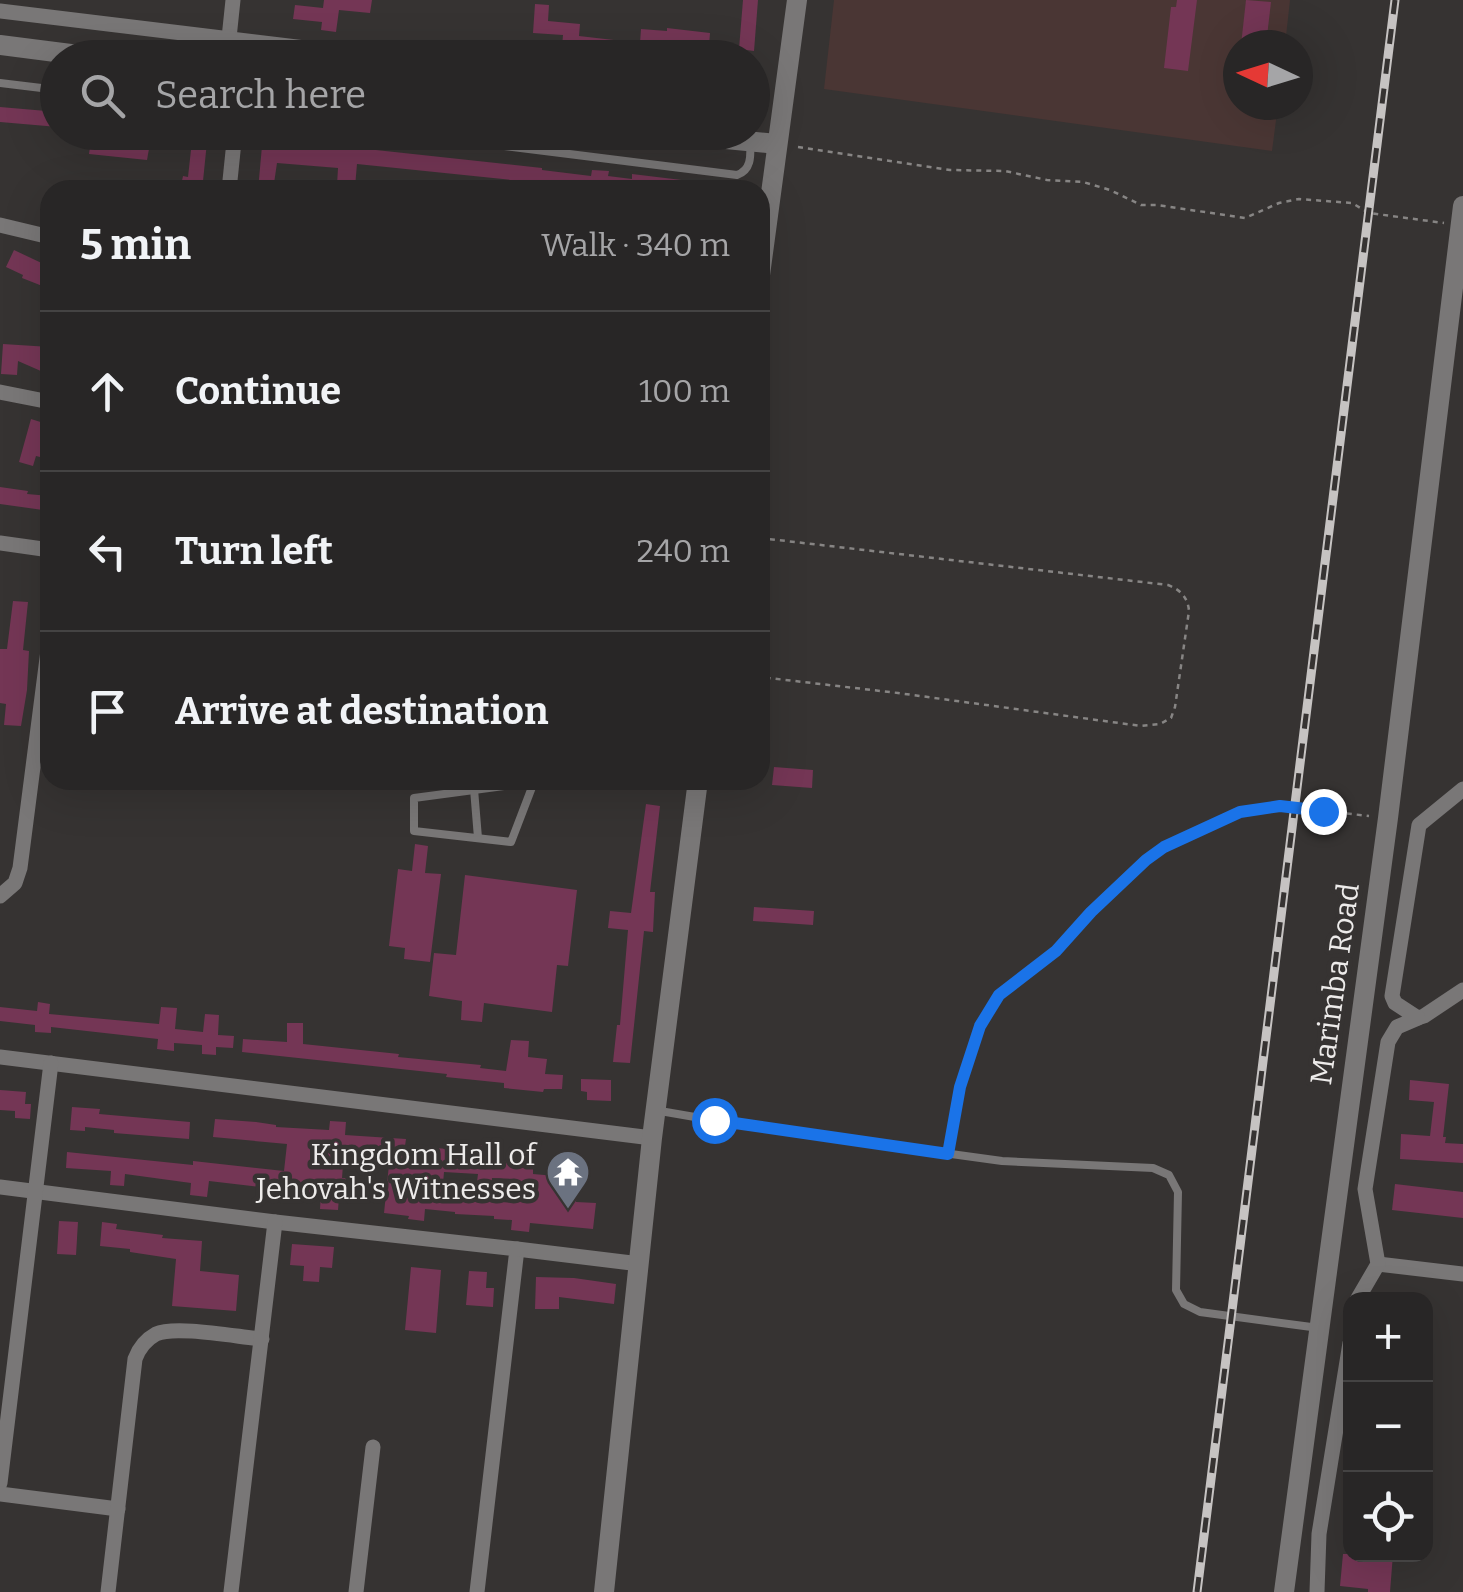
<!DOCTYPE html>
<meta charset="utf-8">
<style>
body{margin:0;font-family:Bitter,serif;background:#343232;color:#f1f3f6}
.controls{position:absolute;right:30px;bottom:30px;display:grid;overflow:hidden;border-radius:20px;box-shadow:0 10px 40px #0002}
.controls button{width:90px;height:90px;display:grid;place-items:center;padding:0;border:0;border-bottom:2px solid #444343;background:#282626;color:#f1f3f6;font:50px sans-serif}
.compass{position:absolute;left:1223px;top:30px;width:90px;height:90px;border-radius:50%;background:#282626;box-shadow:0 10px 40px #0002;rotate:274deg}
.stop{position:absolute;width:30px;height:30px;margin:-22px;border:8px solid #1a73e8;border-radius:50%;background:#fff}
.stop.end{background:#1a73e8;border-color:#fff;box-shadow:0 2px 10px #0008}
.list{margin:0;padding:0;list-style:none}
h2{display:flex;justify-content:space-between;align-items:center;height:130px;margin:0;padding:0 40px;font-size:42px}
h2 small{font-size:32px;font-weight:400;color:#a5a5a7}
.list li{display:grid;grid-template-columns:65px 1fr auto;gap:30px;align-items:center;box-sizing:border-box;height:160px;padding:0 40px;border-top:2px solid #444343}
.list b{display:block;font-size:38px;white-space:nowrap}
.list em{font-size:32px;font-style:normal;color:#a5a5a7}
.icon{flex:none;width:55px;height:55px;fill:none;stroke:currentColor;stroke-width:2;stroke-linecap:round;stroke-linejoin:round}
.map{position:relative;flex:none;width:1463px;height:1592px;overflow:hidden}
.search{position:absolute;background:#282626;box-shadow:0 10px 40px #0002;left:40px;top:40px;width:730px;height:110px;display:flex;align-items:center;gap:25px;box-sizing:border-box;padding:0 35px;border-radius:55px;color:#a5a5a7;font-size:38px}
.panel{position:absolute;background:#282626;box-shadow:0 10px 40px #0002;left:40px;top:180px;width:730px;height:610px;border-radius:30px}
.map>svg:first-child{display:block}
.education{fill:#4a3634}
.building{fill:#743655;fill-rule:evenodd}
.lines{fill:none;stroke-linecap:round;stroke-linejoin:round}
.path{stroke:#878584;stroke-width:2.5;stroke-dasharray:5 5;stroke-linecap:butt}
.service{stroke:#797777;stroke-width:8}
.minor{stroke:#797777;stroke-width:15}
.tertiary{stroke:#797777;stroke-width:20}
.rail-casing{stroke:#c6c3c2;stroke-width:9}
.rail{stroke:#363332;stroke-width:5;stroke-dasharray:15;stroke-linecap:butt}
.route{stroke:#1a73e8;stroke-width:12}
.labels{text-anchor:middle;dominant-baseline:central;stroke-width:9;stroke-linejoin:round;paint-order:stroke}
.street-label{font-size:30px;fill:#edebea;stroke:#363332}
.poi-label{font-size:30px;fill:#edebea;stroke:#363332;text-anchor:end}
</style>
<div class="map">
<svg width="1463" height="1592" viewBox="0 0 1463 1592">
<rect width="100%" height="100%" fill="#363332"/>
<path class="education" d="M834,0H1290L1285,45H1238V105H1278L1272,151L824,89Z"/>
<g class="building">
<path d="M324,0H372L370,13L339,10L336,32L321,30L322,22L293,19L295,5L323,8Z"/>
<path d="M743,0H758L754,51L739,49Z"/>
<path d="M1177,0H1197L1188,71L1164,68L1171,7H1176Z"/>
<path d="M1246,0L1271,2L1266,45H1241Z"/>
<path d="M535,4L549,5L548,21L580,24L579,36L640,43L641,29L667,31V28L710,33L708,58H630L578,52L577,58H561L563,35L533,33Z"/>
<path d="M0,107L58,112V127L0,122Z"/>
<path d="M92,132H152L147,160L89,154Z"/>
<path d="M193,132H208L203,181L218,185V190H180L183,176L188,177Z"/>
<path d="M263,135L280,137V140L341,144V138L359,140V146L376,148V150L542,168V170L591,176L592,170L609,171L608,176L632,179V174L690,181V190H549L550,184L357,164L355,187L337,185L338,168L277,163L273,190H258Z"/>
<path d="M14,250L50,267V289L22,278L23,275L6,267Z"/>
<path d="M3,344L50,347V375L18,361L17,375L1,374Z"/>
<path d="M31,419L50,425V437L44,458L36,456L33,466L19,462Z"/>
<path d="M0,487L28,491L27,494L50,496V511L0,504Z"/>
<path d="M13,601L28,602L23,650L29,651L27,690L21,726L4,725L6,704L0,703V649H7Z"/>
<path d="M774,767L813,770L812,788L772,785Z"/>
<path d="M646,804L660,806L650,892H655L653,932L644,931L630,1063L613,1062L617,1025H620L628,930L608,928L610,911L631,913Z"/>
<path d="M415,844L428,846L425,873L441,874L430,962L404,959L405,948L389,946L398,869L412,871Z"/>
<path d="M465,875L577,890L568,966L557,965L552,1012L484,1003L482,1022L461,1020L462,1001L429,996L434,953L456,955Z"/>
<path d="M754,907L814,911L813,925L753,921Z"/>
<path d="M38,1002L50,1004L49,1014L159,1024L161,1007L177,1008L175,1029L203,1032L205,1014L219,1015L218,1035L234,1036L233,1048L216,1047V1055L202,1054V1045L174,1043V1051L157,1049L158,1039L51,1027V1033L35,1032V1025L0,1021V1007L37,1011Z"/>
<path d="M287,1023H303V1044L399,1054L398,1057L481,1065L480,1068L506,1071L511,1040L529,1041L528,1057L547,1059L545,1074L563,1075L562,1089H544L543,1092L504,1088V1083L446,1077L447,1074L242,1052L243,1039L287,1042Z"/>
<path d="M581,1079L611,1080V1101L587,1100V1092L581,1091Z"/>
<path d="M1410,1080L1449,1084L1443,1137H1446L1445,1143L1463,1144V1163L1400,1159L1401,1134L1430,1136L1434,1102L1409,1100Z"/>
<path d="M0,1090L26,1092L25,1104H31L30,1119L15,1118V1111L0,1110Z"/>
<path d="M72,1107L100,1109L99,1114L190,1122L189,1139L114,1133V1130L85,1127V1131L70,1130Z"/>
<path d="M215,1119L256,1122L276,1125V1127L329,1130L330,1121L346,1122L345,1135L406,1139L405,1146L449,1149V1154L479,1156L480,1145L495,1146L494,1161L533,1163V1174L578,1178L576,1202L596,1203L593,1229L530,1223L529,1232L511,1230L512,1220L494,1219V1216L455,1214V1212L425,1209L424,1221L408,1219L409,1216L384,1213L390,1155L344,1151L342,1178L357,1179L356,1199L339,1197L338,1210L320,1209L321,1194L209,1181L207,1197L190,1195L191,1183L125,1174L124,1186L110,1185L111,1171L66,1168L67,1152L193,1165V1161L284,1171L287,1144L213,1137ZM444,1172L478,1174L475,1198L442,1196ZM492,1178L516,1179L514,1203L490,1201Z"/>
<path d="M1395,1184L1463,1192V1218L1392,1210Z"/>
<path d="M59,1221L78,1222L76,1255L57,1254Z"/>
<path d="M102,1222L117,1224L116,1229L163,1235L162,1238L202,1241L200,1271L239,1275L236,1311L172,1306L176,1259L130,1252V1249L100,1246Z"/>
<path d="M292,1244L334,1247L332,1268L320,1267L319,1282L303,1281L304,1266L290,1265Z"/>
<path d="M411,1267L441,1270L436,1333L405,1330Z"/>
<path d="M469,1271L487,1272L486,1288H494L493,1307L466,1305Z"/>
<path d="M536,1277L574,1278L616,1284L614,1304L559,1297V1309H535Z"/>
<path d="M1343,1554H1393L1390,1592H1368V1589L1340,1586Z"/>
</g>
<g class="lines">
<g class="path">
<path d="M798,147L950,170L1005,171L1047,180L1083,182L1110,190L1141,205H1157L1245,218L1279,203L1299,199L1352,203L1369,213L1444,223"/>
<path d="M760,538L1168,585C1181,590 1188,598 1189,611L1175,707L1171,718L1160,724L1141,726L898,693L760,677"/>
<path d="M950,1142L960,1087L980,1027L999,995L1056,951L1091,912L1146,860L1164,847L1240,812L1280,806L1369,816"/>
</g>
<g class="service">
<path d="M0,83L58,90"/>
<path d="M393,132L737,175C751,170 751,157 750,143"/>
<path d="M534,782L414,798V831L511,842L534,782L535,780"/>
<path d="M474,789L478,838"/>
<path d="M660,1111L747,1126L1002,1161L1153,1168L1169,1175L1178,1192L1176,1290L1184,1304L1200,1312L1319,1328"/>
</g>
<g class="minor">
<path d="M233,0L229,38L238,58"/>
<path d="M0,11L388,58"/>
<path d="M229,190L235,132"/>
<path d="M0,225L50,237"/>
<path d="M0,392L50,402"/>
<path d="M0,543L50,550"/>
<path d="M0,896L15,883L20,868L50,635"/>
<path d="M1418,1018L1424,1016L1463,990"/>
<path d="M0,1057L652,1138"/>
<path d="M0,1187L275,1222L517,1249L477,1592"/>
<path d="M517,1249L640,1264"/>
<path d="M1378,1264L1463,1274"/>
<path d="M1357,1300L1378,1264L1365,1189L1388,1042L1397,1027L1418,1018L1395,1003L1392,996L1419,825L1463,789"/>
<path d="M0,1483L51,1063"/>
<path d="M0,1494L118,1509"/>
<path d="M108,1592L135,1359C139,1348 145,1340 156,1334C175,1325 238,1337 262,1339"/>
<path d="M231,1592L275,1222"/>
<path d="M356,1592L373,1447"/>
<path d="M1317,1592L1319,1534L1350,1343"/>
</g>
<g class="tertiary">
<path d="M0,45L102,58"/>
<path d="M653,132L777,144"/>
<path d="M760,275L797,0"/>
<path d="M604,1592L652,1138L698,780"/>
<path d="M1284,1592L1388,818L1463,206"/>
</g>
<defs>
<path id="rail" d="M1197,1592L1395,0"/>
</defs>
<use href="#rail" class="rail-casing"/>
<use href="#rail" class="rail"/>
</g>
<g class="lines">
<path class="route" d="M714,1120L948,1154L960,1087L980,1026L999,995L1056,951L1091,912L1146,860L1164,847L1240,812L1280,806L1323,811"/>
</g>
<defs>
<symbol id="temple-pin" viewBox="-11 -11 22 30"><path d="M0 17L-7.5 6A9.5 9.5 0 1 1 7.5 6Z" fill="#6b7280" stroke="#363332"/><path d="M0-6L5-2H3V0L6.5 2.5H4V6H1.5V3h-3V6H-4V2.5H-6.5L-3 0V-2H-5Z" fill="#fff"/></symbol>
</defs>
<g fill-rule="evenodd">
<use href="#temple-pin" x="543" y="1147" width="50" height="68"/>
</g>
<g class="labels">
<g class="street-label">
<text transform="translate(1335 984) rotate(-82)">Marimba Road</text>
</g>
<g class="poi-label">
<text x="536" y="1155">Kingdom Hall of<tspan x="536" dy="34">Jehovah's Witnesses</tspan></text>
</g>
</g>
</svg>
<div class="controls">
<button>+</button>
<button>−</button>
<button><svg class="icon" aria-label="locate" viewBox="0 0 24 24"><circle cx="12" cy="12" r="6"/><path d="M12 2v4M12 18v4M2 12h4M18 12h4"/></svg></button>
</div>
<svg class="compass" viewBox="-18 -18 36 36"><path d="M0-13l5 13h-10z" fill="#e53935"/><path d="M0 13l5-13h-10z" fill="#a5a5a7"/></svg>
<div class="stop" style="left:714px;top:1120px"></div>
<div class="stop end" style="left:1323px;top:811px"></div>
<div class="search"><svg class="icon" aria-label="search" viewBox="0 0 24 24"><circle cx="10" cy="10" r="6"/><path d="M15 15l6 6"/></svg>Search here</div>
<section class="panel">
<h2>5 min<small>Walk · 340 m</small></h2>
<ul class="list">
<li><svg class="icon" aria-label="ahead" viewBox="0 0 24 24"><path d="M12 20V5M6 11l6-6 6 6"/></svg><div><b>Continue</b></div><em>100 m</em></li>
<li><svg class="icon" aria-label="left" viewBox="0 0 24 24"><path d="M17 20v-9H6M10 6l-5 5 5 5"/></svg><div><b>Turn left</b></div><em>240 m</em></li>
<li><svg class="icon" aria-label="arrive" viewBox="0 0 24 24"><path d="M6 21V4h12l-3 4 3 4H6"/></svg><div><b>Arrive at destination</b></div></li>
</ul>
</section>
</div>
